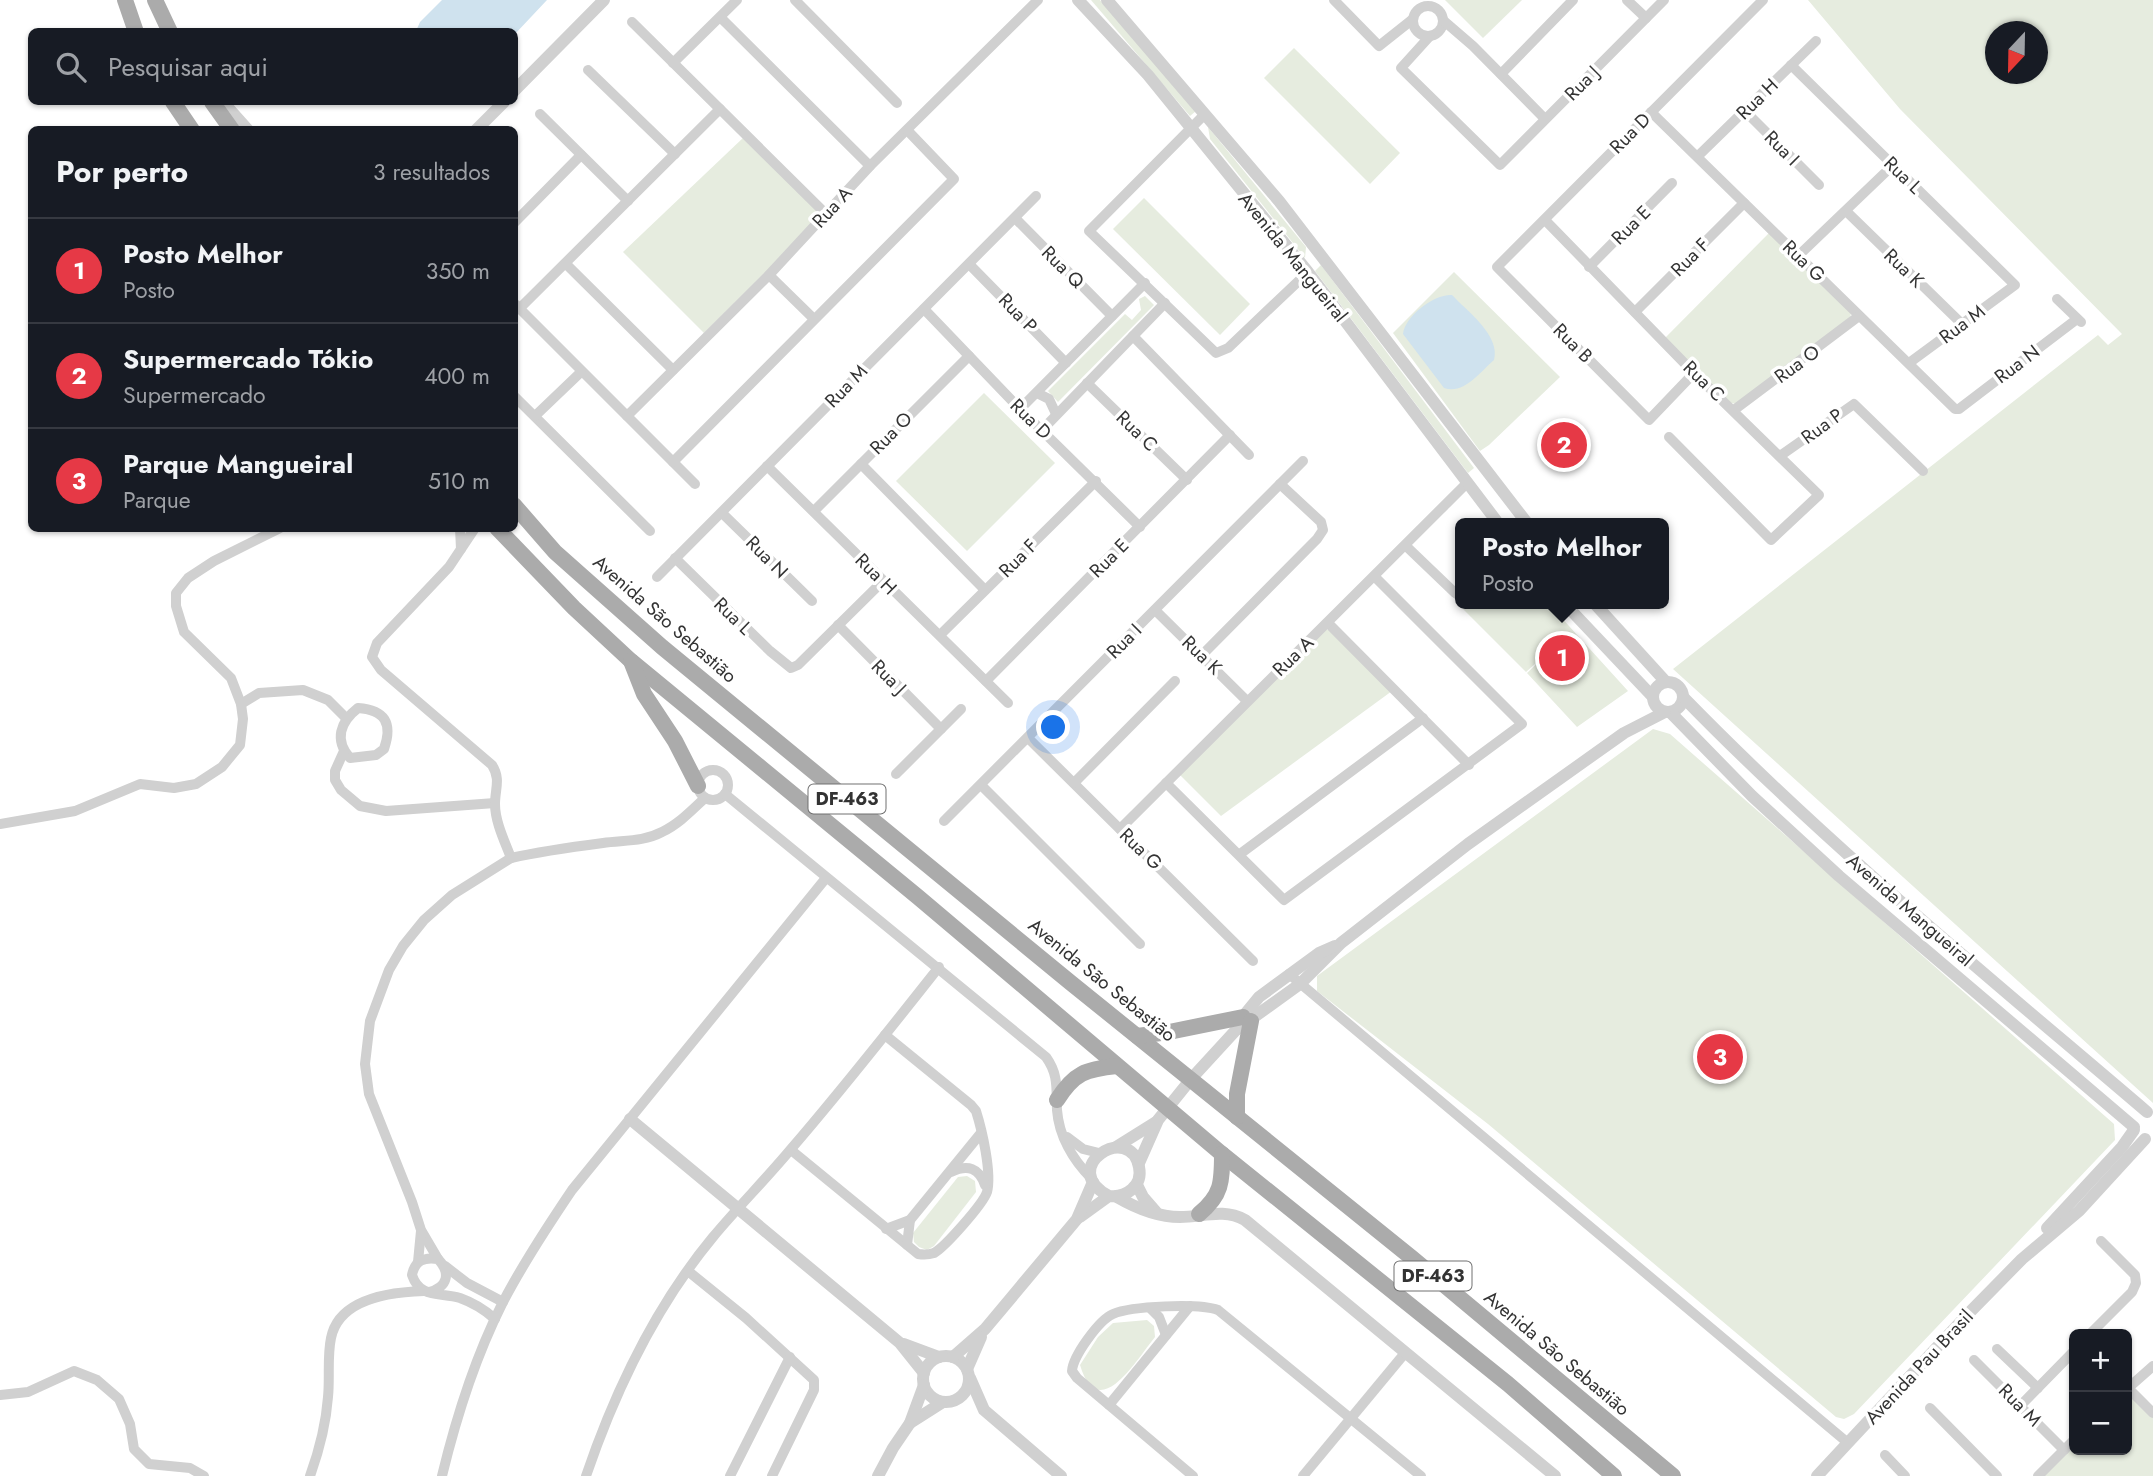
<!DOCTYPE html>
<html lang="pt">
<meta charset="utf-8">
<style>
body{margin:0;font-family:Jost,sans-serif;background:#242831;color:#f1f3f6}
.controls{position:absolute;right:21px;bottom:21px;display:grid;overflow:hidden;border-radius:10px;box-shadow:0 2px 5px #0004}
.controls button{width:63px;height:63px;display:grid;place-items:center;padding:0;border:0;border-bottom:2px solid #363941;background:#171b24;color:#f1f3f6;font:35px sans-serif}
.compass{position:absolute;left:1985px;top:21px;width:63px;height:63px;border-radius:50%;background:#171b24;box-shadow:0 2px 5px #0004;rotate:202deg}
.you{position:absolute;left:1054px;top:728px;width:24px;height:24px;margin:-18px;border:5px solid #fff;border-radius:50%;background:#1a73e8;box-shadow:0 0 0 10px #1a73e833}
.badge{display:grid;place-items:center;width:46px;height:46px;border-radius:50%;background:#e63946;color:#fff;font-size:23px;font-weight:700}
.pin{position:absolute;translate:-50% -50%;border:4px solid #fff;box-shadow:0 2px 7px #0006}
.popup{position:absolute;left:1455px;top:518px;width:214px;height:91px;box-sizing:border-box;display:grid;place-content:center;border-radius:10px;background:#171b24;filter:drop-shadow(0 2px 5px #0005);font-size:23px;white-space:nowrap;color:#9ea1a6}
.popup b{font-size:26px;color:#f1f3f6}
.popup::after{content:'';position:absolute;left:50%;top:100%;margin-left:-14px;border:14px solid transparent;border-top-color:#171b24}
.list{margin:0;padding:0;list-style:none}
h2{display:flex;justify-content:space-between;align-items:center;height:91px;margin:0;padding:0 28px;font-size:30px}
h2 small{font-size:23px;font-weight:400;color:#9ea1a6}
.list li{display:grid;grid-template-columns:46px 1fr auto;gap:21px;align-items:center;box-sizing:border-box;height:105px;padding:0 28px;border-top:2px solid #363941}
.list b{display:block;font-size:26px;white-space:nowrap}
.list p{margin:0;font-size:23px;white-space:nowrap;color:#9ea1a6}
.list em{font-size:23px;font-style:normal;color:#9ea1a6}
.icon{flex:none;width:38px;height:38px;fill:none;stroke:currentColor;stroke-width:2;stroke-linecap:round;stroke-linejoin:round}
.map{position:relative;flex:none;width:2153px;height:1476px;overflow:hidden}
.search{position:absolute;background:#171b24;box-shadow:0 2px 5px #0004;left:28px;top:28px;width:490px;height:77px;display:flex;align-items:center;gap:18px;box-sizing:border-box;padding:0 24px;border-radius:10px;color:#9ea1a6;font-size:26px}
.panel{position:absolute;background:#171b24;box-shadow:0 2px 5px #0004;left:28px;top:126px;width:490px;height:406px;border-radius:10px}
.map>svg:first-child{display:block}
.green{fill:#e6ecdf;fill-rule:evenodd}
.water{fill:#cfe2ee}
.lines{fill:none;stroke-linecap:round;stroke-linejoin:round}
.minor{stroke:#d0d0d0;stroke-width:10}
.tertiary{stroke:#d0d0d0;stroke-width:12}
.primary{stroke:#ababab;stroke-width:16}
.labels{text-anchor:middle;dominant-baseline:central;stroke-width:7;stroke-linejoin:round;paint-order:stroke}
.shield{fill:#fff;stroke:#707070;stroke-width:2}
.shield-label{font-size:18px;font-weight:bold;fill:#333}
.street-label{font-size:19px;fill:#333;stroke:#fff}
</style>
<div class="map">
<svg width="2153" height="1476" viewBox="0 0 2153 1476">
<rect width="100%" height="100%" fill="#fff"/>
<g class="green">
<path d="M1091,0H1100L1196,111L1190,116Z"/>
<path d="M1445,0H1522L1483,38Z"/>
<path d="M1808,0H2153V1103L1673,669L2098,335L2108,345L2122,334L1900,109ZM1996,32H2038V74H1996Z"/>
<path d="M1294,48L1400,153L1370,184L1264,78Z"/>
<path d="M1208,127L1306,247L1305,258L1210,139Z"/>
<path d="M744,137L816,210L817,221L704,333L623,252Z"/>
<path d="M1144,198L1250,304L1220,335L1113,229Z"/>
<path d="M1770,232L1851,312L1850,320L1738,404L1730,403L1665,338Z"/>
<path d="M1321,265L1474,468L1468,473L1315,271Z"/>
<path d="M1454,272L1560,377L1489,445L1480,451L1393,333Z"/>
<path d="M1145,296L1154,305L1058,402L1048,391L1125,314L1132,320L1141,310L1139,299Z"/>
<path d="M984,393L1055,463L967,551L896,481Z"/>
<path d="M1493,604H1549L1628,691L1577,727L1527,673L1567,635L1526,672L1460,606L1489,608Z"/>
<path d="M1323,630H1331L1392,691L1221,816L1179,774Z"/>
<path d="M1653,729L1670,734L2114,1124L2115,1140L1854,1414L1844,1419L1836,1417L1488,1124L1317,991V976Z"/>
<path d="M967,1176L975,1181L976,1192L934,1246L927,1250L919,1247L914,1242L913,1233L958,1177Z"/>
<path d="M1147,1320L1154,1326L1155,1337C1137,1359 1098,1426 1080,1365L1098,1337L1113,1323Z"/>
<path d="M2127,1389L2153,1416V1476H2039L2074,1442V1450H2127Z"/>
</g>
<g class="water">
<path d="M442,0H547L515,34L514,32L416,31L420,22Z"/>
<path d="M1452,295C1467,311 1501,336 1494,360C1480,372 1464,395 1444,388L1403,334C1405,316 1434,294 1452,295Z"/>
</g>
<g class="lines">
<g class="minor">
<path d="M795,0L897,103"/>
<path d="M1334,0L1379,46L1413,19"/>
<path d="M1627,0L1646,18"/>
<circle cx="1428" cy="21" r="15"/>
<path d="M721,18L870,166"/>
<path d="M1444,21L1473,46L1545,119"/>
<path d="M632,22L826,214"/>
<path d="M1430,36L1401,68L1500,165L1664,0"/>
<path d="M673,63L737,0"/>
<path d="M1791,65L2015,285L1909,363"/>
<path d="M588,70L675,154"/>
<path d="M1501,74L1573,0"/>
<path d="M1745,111L1819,185"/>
<path d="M1651,112L1955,409H1959L2077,319"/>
<path d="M540,114L628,201"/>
<path d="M1205,114L1089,231L1216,353L1228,348L1308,272"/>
<path d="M1698,156L1816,41"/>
<path d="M1846,211L1962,324"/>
<path d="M1015,218L1112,316"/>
<path d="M1545,220L1694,373L1819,495L1771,540L1669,437"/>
<path d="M514,223L581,155"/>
<path d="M1799,255L1892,166"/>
<path d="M566,264L673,370"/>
<path d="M969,264L1066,363"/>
<path d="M1589,267L1672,183"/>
<path d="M769,275L814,319"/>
<path d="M2057,299L2081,322"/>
<path d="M514,303L695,484"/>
<path d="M520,308L720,109"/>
<path d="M924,309L1020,409L1140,527"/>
<path d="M1635,312L1744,203"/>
<path d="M1133,336L1249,455"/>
<path d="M1694,373L1649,420L1497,267L1763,0"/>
<path d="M1087,383L1187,480"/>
<path d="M1037,393L1049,399L1056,414"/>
<path d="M514,396L650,531"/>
<path d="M1020,409L1145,283"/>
<path d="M1734,410L1859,316"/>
<path d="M535,416L581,372"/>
<path d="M627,416L769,275L870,166L1038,0"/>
<path d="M1042,430L1165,303"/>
<path d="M1780,456L1854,404L1923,471"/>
<path d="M673,462L954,179L908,131"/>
<path d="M861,464L985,590"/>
<path d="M767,466L1008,703"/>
<path d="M814,511L969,356"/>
<path d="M722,513L812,601"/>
<path d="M460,528L461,549"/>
<path d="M1406,546L1454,592L1460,596"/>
<path d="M675,558L770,651L791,668L798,665L883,581"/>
<path d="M657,577L1036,196"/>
<path d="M1155,610L1247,701"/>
<path d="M1328,623L1469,765"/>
<path d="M838,625L941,729"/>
<path d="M940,635L1096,481"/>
<path d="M1202,655L1317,539L1323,530L1321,522L1280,484"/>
<path d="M986,681L1230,435"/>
<path d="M241,704L259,693L303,690L328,700L346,718"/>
<path d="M358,708C385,710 393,723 384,749L376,755L350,758C334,740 340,722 358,708Z"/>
<path d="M1028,738L1253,961"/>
<path d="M344,751L335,771V780L341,790L360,806L386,811L495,803"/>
<circle cx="713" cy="785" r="15"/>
<path d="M896,774L961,709"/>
<path d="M1074,783L1175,681"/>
<path d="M1166,783L1284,900L1522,724L1375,577"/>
<path d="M981,785L1140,944"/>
<path d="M725,794L1046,1057C1059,1075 1056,1089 1057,1110C1059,1136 1073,1160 1091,1178"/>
<path d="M944,821L1303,461"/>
<path d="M0,824L75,811L140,784L174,788L196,784L222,767L240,745L243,719L241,704L231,678L184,632L176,606V593L188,578L214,561L280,528"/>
<path d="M1120,829L1466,484"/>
<path d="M1240,854L1423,718"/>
<path d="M511,858C542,851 572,847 603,843C624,840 643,842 662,832C679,824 692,810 705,798"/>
<path d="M1289,974L1848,1443"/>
<path d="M1067,1137L1083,1149L1099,1153"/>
<path d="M791,1150L918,1254C924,1255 928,1255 934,1253C945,1247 983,1204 987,1192C992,1173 982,1130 976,1111L971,1105L885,1035"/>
<path d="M951,1172C968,1164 979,1168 985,1185"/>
<path d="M886,1229L910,1220L981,1133"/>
<path d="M907,1245L910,1220"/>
<path d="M438,1259L421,1230L412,1202L369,1094L365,1064L370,1021L389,970L403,946L424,920L452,895L511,858C505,842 495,822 495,804C495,789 501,779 492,765L381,670L372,657L377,643L449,567L475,528"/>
<path d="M418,1262L421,1231"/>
<path d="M445,1266L467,1283L503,1302"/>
<path d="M688,1271L746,1318L814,1380V1390L772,1476"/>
<path d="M429,1292C448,1287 451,1273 438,1259C424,1257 415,1260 412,1275C420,1299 440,1292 460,1298C474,1303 484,1309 495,1319"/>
<path d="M1151,1309L1159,1317L1166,1335"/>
<path d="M2090,1334L2132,1292L2136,1283L2135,1275L2101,1241"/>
<path d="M1997,1349L2038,1388"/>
<path d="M1974,1360L2064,1450"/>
<path d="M2128,1388L2153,1413"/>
<path d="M2127,1389L2153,1366"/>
<path d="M0,1395L28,1392L74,1371L97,1380L119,1399L130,1424L134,1449L149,1464L190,1468L204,1476"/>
<path d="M1109,1405L1190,1306"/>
<path d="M2021,1405L2074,1351"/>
<path d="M1930,1408L1997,1476"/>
<path d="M1885,1455L1905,1476"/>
<path d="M310,1476C319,1451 326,1424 328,1397C330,1378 327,1357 331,1338C339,1298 391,1292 424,1291"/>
<path d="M442,1476C456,1418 475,1358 502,1304C522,1265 547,1227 572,1190L826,878"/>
<path d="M586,1476C615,1391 655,1307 713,1237C738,1207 766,1179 791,1149C842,1090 890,1029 939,967"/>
<path d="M730,1476L790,1357"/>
<path d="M1193,1476L1077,1378L1072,1371C1073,1356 1099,1320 1113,1314C1131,1306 1199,1303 1218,1310L1421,1476"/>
<path d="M1303,1476L1405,1353"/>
<path d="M2038,1476L2074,1440"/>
</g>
<g class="tertiary">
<path d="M1078,0L1148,75L1308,272L1498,523"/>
<path d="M1107,0L1279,201L1527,523"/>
<path d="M514,91L604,0"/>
<path d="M223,102L248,130"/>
<path d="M476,130L504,102"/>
<path d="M1565,604L1652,696"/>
<path d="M1595,604L1666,682"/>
<circle cx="1668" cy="697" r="15"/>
<path d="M1683,697C1828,846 1989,977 2147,1112"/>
<path d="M1670,712L1752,796L1839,876L2134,1127"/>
<path d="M1236,1030L1300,984L1341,943L1468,844L1624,733L1665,712"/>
<path d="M630,1119L900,1343L924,1373"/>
<path d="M1116,1147L1156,1122"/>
<path d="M1139,1163L1158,1120L1191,1079L1236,1030L1241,1019L1259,997L1319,953L1335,946"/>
<path d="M1137,1185L1143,1197L1156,1212"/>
<path d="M1117,1197C1136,1208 1157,1217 1180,1217C1203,1217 1223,1208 1245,1220L1555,1476"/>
<path d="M1080,1217L1109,1196C1126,1198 1143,1186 1139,1167C1130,1121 1056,1168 1109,1196"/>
<path d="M2047,1228L2122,1147L2134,1130"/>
<path d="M904,1344L939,1357"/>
<circle cx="946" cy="1379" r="23"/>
<path d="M953,1357L985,1329L1077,1219L1093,1182"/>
<path d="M967,1369L981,1337"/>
<path d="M970,1378L984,1410L1061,1476"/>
<path d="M910,1423L943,1402"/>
<path d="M878,1476L893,1448L910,1423L924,1385"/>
<path d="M1817,1476L1967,1315L2022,1259L2079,1211L2145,1139"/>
</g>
<g class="primary">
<path d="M125,0L136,32"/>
<path d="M155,0L170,32"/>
<path d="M173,102L192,130"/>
<path d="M212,102L232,130"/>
<path d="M514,505L555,552L662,647L1071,983L1412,1258L1673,1476"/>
<path d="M497,528L574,608L631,661L918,897L1222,1154L1508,1384L1614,1476"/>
<path d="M631,661L644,694L675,741L698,786"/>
<path d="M1137,1036L1169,1032L1243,1017"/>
<path d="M1057,1100C1074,1073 1086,1069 1117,1066"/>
<path d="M1237,1117V1094L1251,1021"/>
<path d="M1199,1214C1222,1195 1222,1182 1222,1154"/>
</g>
</g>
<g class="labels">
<g class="shield">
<rect x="808.5" y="784.5" width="77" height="29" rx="5"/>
<rect x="1394.5" y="1261.5" width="77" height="29" rx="5"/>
</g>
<g class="shield-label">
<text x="847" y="799">DF-463</text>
<text x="1433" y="1276">DF-463</text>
</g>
<g class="street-label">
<text transform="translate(1582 83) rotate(-45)">Rua J</text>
<text transform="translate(1757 99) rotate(-44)">Rua H</text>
<text transform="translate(1630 133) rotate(-45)">Rua D</text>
<text transform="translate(1782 148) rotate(45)">Rua I</text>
<text transform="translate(1903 175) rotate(44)">Rua L</text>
<text transform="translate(832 207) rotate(-47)">Rua A</text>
<text transform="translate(1631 225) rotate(-45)">Rua E</text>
<text transform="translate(1293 257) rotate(51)">Avenida Mangueiral</text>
<text transform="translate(1690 257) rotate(-45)">Rua F</text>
<text transform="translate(1804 261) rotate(44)">Rua G</text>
<text transform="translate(1063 267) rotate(45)">Rua Q</text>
<text transform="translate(1904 268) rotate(44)">Rua K</text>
<text transform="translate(1018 313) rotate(46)">Rua P</text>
<text transform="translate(1962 324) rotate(-37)">Rua M</text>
<text transform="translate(1573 343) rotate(45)">Rua B</text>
<text transform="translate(1797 364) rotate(-36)">Rua O</text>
<text transform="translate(2017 364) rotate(-37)">Rua N</text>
<text transform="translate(1704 381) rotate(44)">Rua C</text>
<text transform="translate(846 386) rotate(-46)">Rua M</text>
<text transform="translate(1031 419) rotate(44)">Rua D</text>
<text transform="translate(1822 426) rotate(-36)">Rua P</text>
<text transform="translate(1137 431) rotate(44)">Rua C</text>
<text transform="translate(891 433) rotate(-45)">Rua O</text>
<text transform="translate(767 557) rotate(45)">Rua N</text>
<text transform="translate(1018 558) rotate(-45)">Rua F</text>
<text transform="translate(1109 558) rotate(-45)">Rua E</text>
<text transform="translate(876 574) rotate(45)">Rua H</text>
<text transform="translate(733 616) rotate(44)">Rua L</text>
<text transform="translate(665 619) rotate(41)">Avenida São Sebastião</text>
<text transform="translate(1124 641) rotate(-45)">Rua I</text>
<text transform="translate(1202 655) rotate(44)">Rua K</text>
<text transform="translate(1293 656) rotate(-44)">Rua A</text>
<text transform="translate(889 677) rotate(45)">Rua J</text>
<text transform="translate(1141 849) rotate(44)">Rua G</text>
<text transform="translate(1910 910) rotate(41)">Avenida Mangueiral</text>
<text transform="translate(1102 980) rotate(39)">Avenida São Sebastião</text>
<text transform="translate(1557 1353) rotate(40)">Avenida São Sebastião</text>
<text transform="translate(1919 1367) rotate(-47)">Avenida Pau Brasil</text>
<text transform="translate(2020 1405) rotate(45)">Rua M</text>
</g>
</g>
</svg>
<div class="controls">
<button>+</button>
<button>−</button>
</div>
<svg class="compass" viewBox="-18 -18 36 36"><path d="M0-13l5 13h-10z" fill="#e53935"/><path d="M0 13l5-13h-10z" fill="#9ea1a6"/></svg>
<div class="you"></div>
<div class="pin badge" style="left:1562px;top:658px">1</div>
<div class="popup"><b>Posto Melhor</b>Posto</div>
<div class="pin badge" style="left:1564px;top:445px">2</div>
<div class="pin badge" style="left:1720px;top:1057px">3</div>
<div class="search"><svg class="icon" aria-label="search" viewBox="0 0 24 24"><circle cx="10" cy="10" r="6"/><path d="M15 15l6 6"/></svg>Pesquisar aqui</div>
<section class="panel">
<h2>Por perto<small>3 resultados</small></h2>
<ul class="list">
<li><span class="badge">1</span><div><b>Posto Melhor</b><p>Posto</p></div><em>350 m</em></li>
<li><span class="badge">2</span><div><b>Supermercado Tókio</b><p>Supermercado</p></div><em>400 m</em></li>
<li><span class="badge">3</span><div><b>Parque Mangueiral</b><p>Parque</p></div><em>510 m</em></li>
</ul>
</section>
</div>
